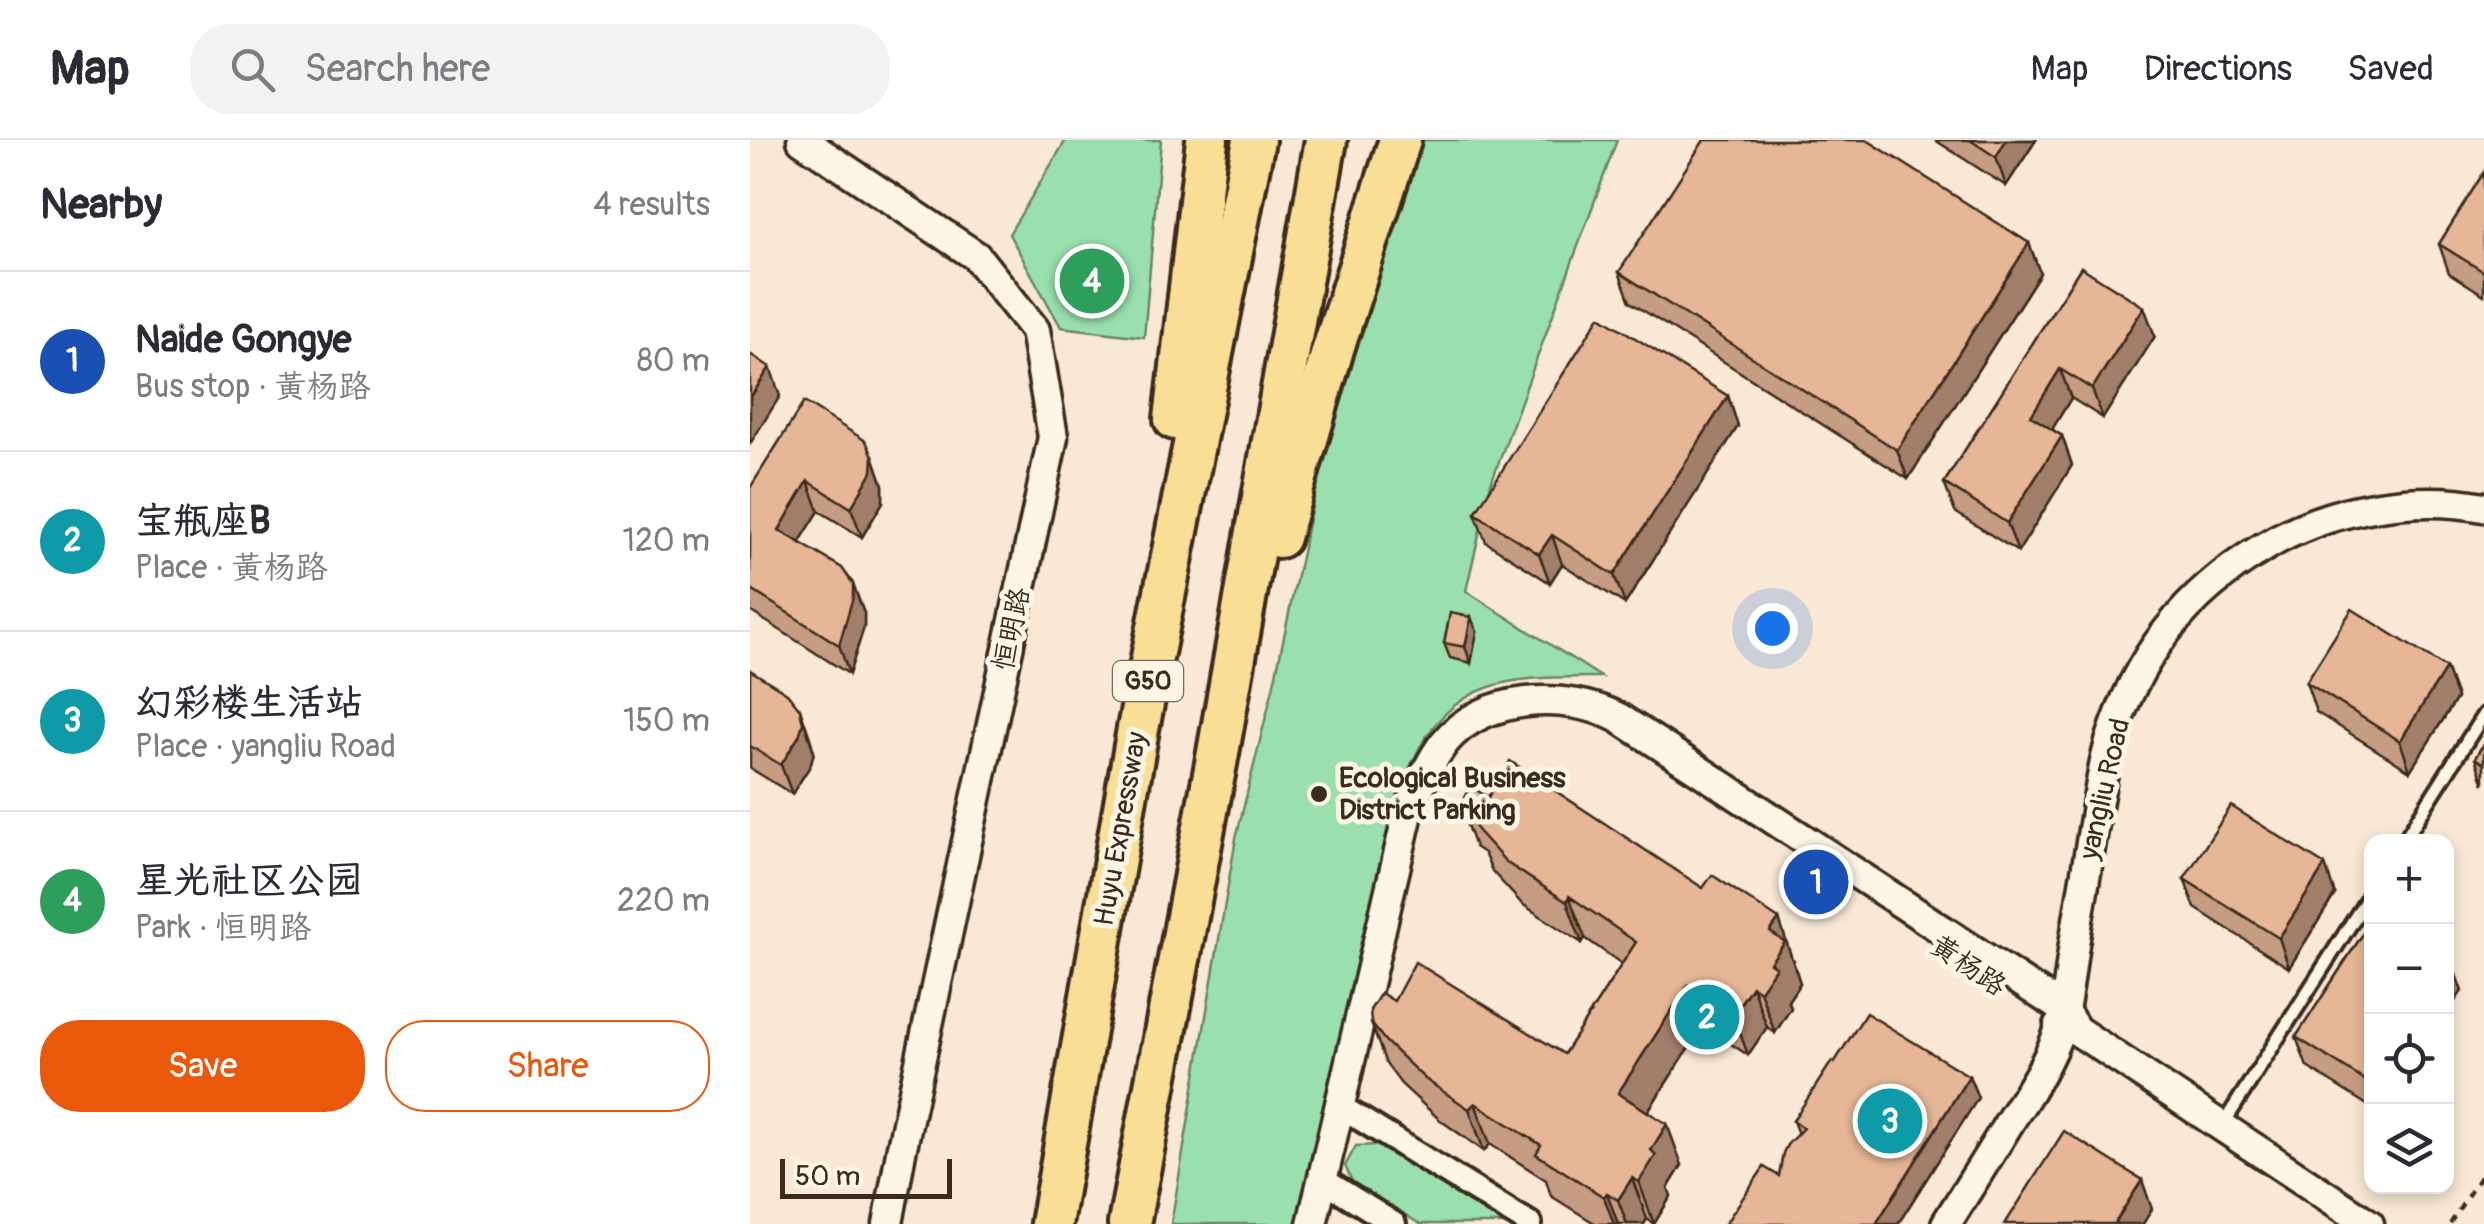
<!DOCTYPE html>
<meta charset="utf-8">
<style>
body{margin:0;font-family:Pangolin,"LXGW WenKai TC",sans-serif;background:#f2f2f3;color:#2b2b33}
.controls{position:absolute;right:30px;bottom:30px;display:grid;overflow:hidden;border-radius:20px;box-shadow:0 5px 15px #0003}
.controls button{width:90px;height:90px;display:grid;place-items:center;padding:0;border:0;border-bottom:2px solid #e1e1e2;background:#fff;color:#2b2b33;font:50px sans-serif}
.scale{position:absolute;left:30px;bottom:25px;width:172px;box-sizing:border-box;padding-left:10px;border:5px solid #3b2a1e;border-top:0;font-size:28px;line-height:35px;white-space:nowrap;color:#3b2a1e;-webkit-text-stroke:8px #fcf5e5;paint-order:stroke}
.you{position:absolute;left:1022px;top:488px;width:35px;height:35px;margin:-25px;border:8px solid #fff;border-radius:50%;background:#1a73e8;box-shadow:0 0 0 15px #1a73e833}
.badge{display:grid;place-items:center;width:65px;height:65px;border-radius:50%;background:#ea580c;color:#fff;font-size:32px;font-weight:700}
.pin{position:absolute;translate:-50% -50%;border:5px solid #fff;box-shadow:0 2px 10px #0006}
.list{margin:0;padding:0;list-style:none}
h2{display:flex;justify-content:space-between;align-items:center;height:130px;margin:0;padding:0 40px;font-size:42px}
h2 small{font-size:32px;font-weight:400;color:#7c7c81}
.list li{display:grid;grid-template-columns:65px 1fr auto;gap:30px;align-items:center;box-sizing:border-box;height:180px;padding:0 40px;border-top:2px solid #e1e1e2}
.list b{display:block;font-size:38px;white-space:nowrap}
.list p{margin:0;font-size:32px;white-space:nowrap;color:#7c7c81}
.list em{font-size:32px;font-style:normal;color:#7c7c81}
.actions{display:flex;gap:20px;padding:30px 40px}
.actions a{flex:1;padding:22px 0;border:2px solid #ea580c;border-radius:40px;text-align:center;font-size:35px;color:#ea580c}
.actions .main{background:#ea580c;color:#fff}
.icon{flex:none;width:55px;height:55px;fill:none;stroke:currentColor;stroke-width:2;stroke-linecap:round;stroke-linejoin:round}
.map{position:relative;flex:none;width:1734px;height:1084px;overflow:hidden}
header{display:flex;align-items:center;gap:60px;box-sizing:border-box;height:140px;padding:0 50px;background:#fff;border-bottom:2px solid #e1e1e2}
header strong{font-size:48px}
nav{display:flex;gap:55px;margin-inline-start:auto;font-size:35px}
.search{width:700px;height:90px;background:#f2f2f3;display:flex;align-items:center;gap:25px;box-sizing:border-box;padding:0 35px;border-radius:40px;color:#7c7c81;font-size:38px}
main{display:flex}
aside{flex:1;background:#fff}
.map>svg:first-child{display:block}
.green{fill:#9ae0ae;stroke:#6a8566;stroke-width:2.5}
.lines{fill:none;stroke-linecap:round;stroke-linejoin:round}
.service-casing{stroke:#3b2a1e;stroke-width:19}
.minor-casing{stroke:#3b2a1e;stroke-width:30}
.tertiary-casing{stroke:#3b2a1e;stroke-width:35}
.motorway-casing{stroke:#3b2a1e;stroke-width:48}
.path{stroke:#3b2a1e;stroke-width:4;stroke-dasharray:8 8;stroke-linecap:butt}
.service{stroke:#fcf5e5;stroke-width:11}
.minor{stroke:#fcf5e5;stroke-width:22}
.tertiary{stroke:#fcf5e5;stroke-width:28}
.motorway{stroke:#f9df96;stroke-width:40}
.wall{fill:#c69d82;stroke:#3b2a1e;stroke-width:2.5}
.shaded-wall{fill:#a17f6a;stroke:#3b2a1e;stroke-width:2.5}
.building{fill:#e6b697;stroke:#3b2a1e;stroke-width:2.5}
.poi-dot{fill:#3b2a1e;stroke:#fcf5e5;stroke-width:4}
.labels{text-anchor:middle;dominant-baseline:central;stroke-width:10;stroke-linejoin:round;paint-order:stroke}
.shield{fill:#fcf5e5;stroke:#75675a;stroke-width:2.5}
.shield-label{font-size:25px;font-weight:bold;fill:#3b2a1e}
.street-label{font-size:28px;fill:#3b2a1e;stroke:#fcf5e5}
.poi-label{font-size:28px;font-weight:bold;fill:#3b2a1e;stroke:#fcf5e5;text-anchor:start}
</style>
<header>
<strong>Map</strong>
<div class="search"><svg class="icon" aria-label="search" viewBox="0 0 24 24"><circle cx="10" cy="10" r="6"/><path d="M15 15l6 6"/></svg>Search here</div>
<nav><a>Map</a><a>Directions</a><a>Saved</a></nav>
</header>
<main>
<aside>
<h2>Nearby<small>4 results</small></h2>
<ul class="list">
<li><span class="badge" style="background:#1a4fb4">1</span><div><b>Naide Gongye</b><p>Bus stop · 黄杨路</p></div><em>80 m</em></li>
<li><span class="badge" style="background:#0f9aa8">2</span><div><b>宝瓶座B</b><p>Place · 黄杨路</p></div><em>120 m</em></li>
<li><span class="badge" style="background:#0f9aa8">3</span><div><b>幻彩楼生活站</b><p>Place · yangliu Road</p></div><em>150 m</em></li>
<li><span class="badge" style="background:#2e9e5b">4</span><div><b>星光社区公园</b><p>Park · 恒明路</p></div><em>220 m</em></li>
</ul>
<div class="actions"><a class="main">Save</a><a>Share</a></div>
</aside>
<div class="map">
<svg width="1734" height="1084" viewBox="0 0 1734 1084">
<rect width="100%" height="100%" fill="#f8e8d5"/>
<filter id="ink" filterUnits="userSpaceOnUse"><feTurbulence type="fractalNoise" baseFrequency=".01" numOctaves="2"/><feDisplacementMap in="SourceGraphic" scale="20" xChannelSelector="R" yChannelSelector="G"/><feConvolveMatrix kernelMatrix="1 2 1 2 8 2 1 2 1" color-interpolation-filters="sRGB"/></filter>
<g filter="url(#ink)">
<g class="green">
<path d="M316,0H411L394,197L311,187L259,94Z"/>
<path d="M668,0H867L741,343L716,451L851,537C765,537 701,535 661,625C653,642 648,660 642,677L550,1084H421L486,698L523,548L579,286Z"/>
<path d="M627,1005L754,1084H670L603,1043L595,1026L606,1006Z"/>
</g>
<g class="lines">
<defs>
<g id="service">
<path d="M1653,702L1734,574"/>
<path d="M1472,986L1622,751"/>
</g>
<g id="minor">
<path d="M588,965L780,1084"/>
<path d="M572,1039L644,1084"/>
</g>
<g id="tertiary">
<path d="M52,0L226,116L285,190L303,297L151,1012L138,1084"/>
<path d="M1309,886L1326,890L1619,1084"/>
<path d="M562,1084L658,673C669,649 678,624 694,603C733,554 817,551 869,578L1313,869L1326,890"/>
<path d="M1196,1084C1217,1050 1239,1016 1260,981C1279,952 1299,922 1310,888C1318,859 1320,827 1325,798C1332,758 1338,718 1345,678C1350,649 1354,618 1364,590C1394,503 1448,443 1528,399C1588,367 1667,354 1734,367"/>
</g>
<g id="motorway">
<path d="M425,279L457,0"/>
<path d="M529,397L583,209L650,0"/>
<path d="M301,1084L388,589L504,0"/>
<path d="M379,1084L468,613L576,0"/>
</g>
</defs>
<use href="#service" class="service-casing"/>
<use href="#minor" class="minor-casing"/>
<use href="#tertiary" class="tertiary-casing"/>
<use href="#motorway" class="motorway-casing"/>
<path class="path" d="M1700,1084L1734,1030"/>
<use href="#service" class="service"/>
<use href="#minor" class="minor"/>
<use href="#tertiary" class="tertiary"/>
<use href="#motorway" class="motorway"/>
</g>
<g class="wall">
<path d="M1185,0H1286L1256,46Z"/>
<path d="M1734,32V155L1699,133L1689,104Z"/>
<path d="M1279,103L1290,133L1158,339L880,162L869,132Z"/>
<path d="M1331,127L1405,196L1353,278L1321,258L1302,289L1312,296L1322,325L1268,412L1205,372L1194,343Z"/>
<path d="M978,256L988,286L875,464L812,424L800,443L736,402L725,373Z"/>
<path d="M123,316L133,345V362L112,397L69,371L49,402L114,473V487L99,534L0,471V348Z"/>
<path d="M727,492L721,523L700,518L694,503Z"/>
<path d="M1696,528L1707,558L1660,631L1566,572L1556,542Z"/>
<path d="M0,530L50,569L60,598L64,612L60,626L42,654L0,628Z"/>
<path d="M1734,603V644L1725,618Z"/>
<path d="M738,657L1044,820L1043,822L1050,843L1038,861L1041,868L1025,893L1017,887L998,915L953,886L898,971L932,1025L918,1048L921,1056L904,1084L897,1079L894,1084H846L801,1056L796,1040L740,1004L734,1011L690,980L651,944L636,924L621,883L644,861L814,914L872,824L835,798L832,803L772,764L742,731L734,713L725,707L710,666Z"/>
<path d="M1434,739L1585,754L1539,828L1445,768Z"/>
<path d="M1622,780V968L1557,927L1546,897Z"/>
<path d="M1084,923L1219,936L1228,958L1148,1084H975L1029,1036L1048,994L1043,981Z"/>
</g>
<g class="shaded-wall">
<path d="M1256,0H1286L1256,46L1246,17Z"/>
<path d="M1279,103L1290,133L1158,339L1147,310Z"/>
<path d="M1394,167L1405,196L1353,278L1342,249Z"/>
<path d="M20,227L30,256L0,304V258Z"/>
<path d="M1310,229L1321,258L1292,306L1281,276Z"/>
<path d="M978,256L988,286L875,464L864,435Z"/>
<path d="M1312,296L1322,325L1268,412L1257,383Z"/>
<path d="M123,316L133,345V362L112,397L101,368Z"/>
<path d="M58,341L69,371L39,419L29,390Z"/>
<path d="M802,395L812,424L800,443L789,414Z"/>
<path d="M103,444L114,473V487L99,534L89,505Z"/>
<path d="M721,477L727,492L721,523L715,507Z"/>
<path d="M1696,528L1707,558L1660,631L1650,601Z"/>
<path d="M50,569L64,612L60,626L42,654L31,625Z"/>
<path d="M1575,725L1585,754L1539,828L1529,798Z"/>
<path d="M819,756L835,798L832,803L817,762Z"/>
<path d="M1029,779L1050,843L1038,861L1041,868L1025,893L1010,851L1020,823V792Z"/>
<path d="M1701,821L1712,851L1696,874V828Z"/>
<path d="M938,845L953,886L883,994L868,953Z"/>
<path d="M1002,846L1017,887L998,915L983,874Z"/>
<path d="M1219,936L1228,958L1148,1084H1126Z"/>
<path d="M725,963L740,1004L734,1011L719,969Z"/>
<path d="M917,984L932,1025L918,1048L921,1056L904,1084L889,1042L901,1010Z"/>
<path d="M882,1038L897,1079L894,1084H877L868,1060Z"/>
<path d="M1392,1040L1402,1069L1393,1084H1364Z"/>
<path d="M857,1053L868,1084H864L854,1057Z"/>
</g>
<g class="building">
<path d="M954,0H1117L1279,103L1147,310L869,132Z"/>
<path d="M1220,0H1256L1246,17Z"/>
<path d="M1734,32V132L1689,104Z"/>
<path d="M1331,127L1394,167L1342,249L1310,229L1281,276L1312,296L1257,383L1194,343Z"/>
<path d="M850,176L978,256L864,435L802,395L789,414L725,373Z"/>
<path d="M0,214L20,227L0,258Z"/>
<path d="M54,262L116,301L123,316L122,332L101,368L58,341L29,390L92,428L103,444V457L89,505L0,449V348Z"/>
<path d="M1602,469L1696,528L1650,601L1556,542Z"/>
<path d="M700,473L721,477L715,507L694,503Z"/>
<path d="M0,530L37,553L50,569L53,583L49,596L31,625L0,606Z"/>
<path d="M1734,603V624L1725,618Z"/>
<path d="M760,621L953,748L962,735L1029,779L1020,792L1035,802L1020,823L1026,827L1010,851L1002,846L983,874L938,845L868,953L917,984L901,1010L906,1015L889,1042L882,1038L868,1060L857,1053L854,1057L786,1014L791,1005L725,963L719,969L675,939L636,902L621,883L620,870L631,853L644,861L665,822L814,914L886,802L819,756L817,762L757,723L727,690L719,672L710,666L721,647L738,657Z"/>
<path d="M1481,666L1575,725L1529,798L1434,739Z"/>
<path d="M1622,780V945L1546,897Z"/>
<path d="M1116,873L1219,936L1126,1084H975L1014,1027L1029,1036L1033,1013L1037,1005L1053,988L1043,981L1082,921L1084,923Z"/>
<path d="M1314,991L1392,1040L1364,1084H1255Z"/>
</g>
</g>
<circle class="poi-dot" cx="569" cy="654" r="10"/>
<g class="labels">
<rect class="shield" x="363" y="521" width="70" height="40" rx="8"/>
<g class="shield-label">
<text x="398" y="541">G50</text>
</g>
<g class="street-label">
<text transform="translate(262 489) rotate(-78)">恒明路</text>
<text transform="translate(1355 649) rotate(-77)">yangliu Road</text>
<text transform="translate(371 689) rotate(-80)">Huyu Expressway</text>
<text transform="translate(1218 826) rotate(34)">黄杨路</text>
</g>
<g class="poi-label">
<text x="589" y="638">Ecological Business<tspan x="589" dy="32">District Parking</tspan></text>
</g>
</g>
</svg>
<div class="controls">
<button>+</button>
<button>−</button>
<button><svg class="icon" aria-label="locate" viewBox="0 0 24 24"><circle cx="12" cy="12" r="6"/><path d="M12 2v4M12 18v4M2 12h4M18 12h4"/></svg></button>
<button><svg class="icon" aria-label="layers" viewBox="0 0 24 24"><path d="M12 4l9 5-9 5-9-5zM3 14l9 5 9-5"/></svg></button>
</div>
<div class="scale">50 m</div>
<div class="you"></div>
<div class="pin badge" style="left:1066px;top:742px;background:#1a4fb4">1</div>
<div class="pin badge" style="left:957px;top:877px;background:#0f9aa8">2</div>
<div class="pin badge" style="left:1140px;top:981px;background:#0f9aa8">3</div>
<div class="pin badge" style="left:342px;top:141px;background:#2e9e5b">4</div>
</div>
</main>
